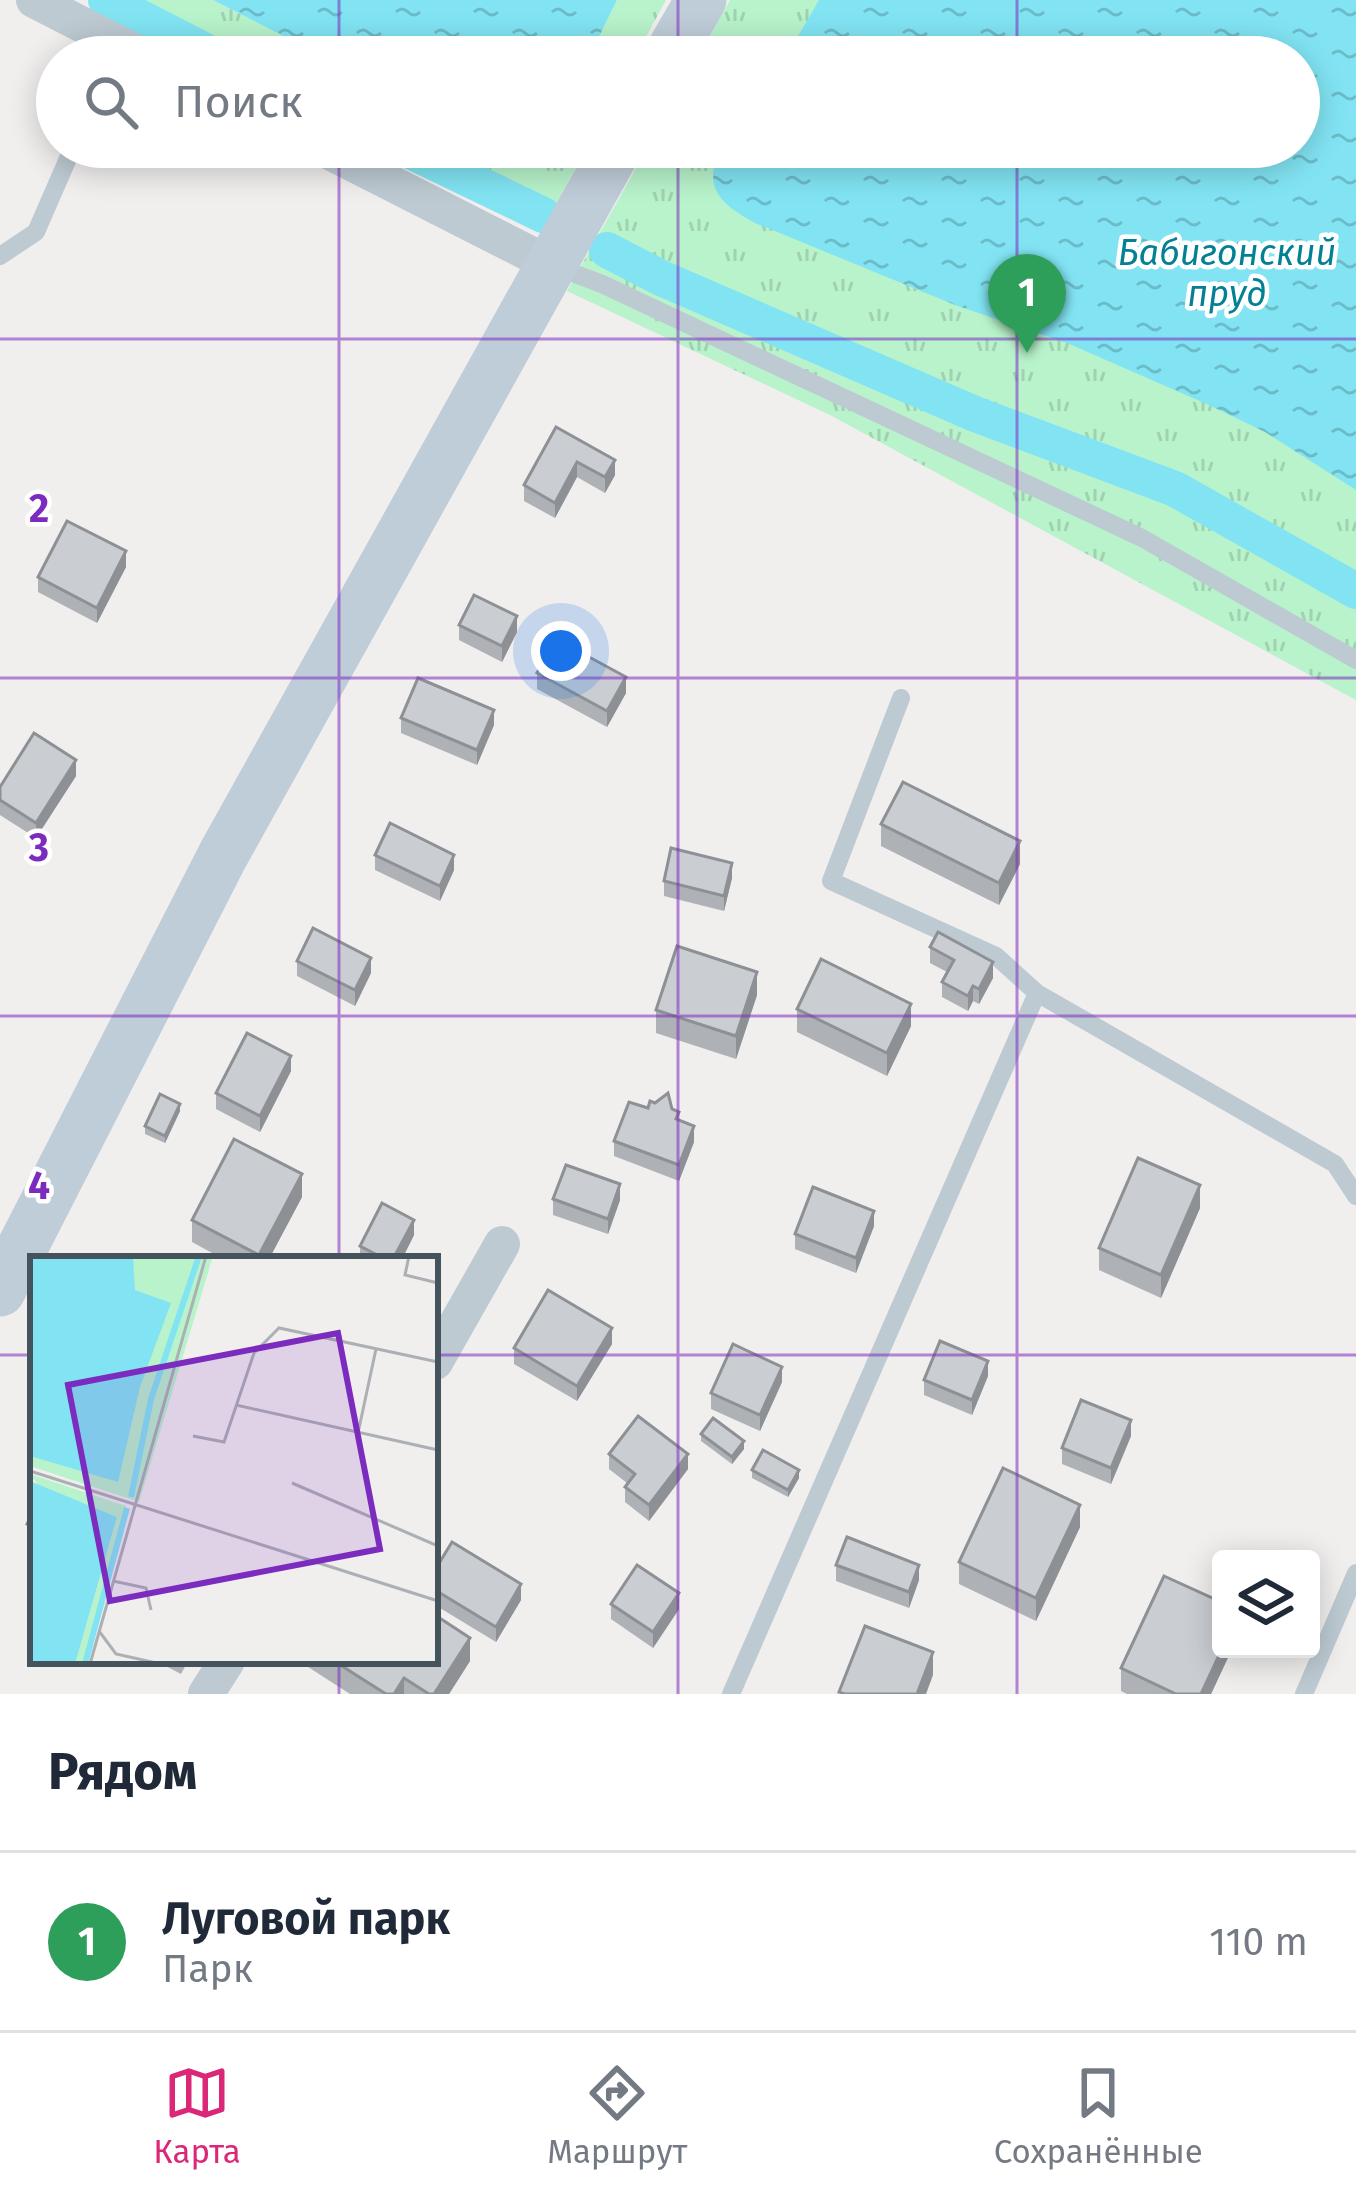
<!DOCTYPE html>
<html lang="ru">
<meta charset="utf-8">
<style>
body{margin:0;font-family:"Fira Sans",sans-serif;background:#f6f6f7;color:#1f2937}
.controls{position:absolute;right:36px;bottom:36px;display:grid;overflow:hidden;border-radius:12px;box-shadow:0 6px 30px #0003}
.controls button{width:108px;height:108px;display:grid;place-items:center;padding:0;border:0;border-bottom:3px solid #e0e1e3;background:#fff;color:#1f2937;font:60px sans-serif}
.you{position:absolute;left:561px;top:651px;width:42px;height:42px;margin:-30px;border:9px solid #fff;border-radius:50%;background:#1a73e8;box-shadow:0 0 0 18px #1a73e833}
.badge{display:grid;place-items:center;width:78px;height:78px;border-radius:50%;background:#db2777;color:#fff;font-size:39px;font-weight:700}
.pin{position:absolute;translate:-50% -99px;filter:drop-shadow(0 3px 6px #0008)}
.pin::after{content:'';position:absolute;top:63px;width:42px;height:36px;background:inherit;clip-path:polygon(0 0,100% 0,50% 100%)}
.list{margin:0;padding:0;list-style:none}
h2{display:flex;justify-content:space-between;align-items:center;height:156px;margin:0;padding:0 48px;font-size:51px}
h2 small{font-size:39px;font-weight:400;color:#747a83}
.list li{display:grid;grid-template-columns:78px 1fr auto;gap:36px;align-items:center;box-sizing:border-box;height:180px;padding:0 48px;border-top:3px solid #e0e1e3}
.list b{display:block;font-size:45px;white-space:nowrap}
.list p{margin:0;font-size:39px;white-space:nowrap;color:#747a83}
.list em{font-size:39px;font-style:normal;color:#747a83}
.icon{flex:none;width:66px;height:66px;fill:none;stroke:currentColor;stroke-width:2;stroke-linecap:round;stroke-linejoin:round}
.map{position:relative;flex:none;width:1356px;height:1694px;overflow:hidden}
.search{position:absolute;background:#fff;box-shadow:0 6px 30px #0003;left:36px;right:36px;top:36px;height:132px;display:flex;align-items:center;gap:30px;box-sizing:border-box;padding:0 42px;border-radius:66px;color:#747a83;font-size:45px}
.sheet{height:336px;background:#fff}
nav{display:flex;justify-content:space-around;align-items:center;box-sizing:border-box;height:168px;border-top:3px solid #e0e1e3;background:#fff;font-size:33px;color:#747a83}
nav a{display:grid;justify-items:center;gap:6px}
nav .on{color:#db2777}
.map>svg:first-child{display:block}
.grass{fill:url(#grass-tufts)}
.water{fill:url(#water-ripples)}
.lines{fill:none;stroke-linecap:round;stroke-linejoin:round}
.canal{stroke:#82e4f3;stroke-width:36}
.lane{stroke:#bdcad2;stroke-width:18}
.street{stroke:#bdcad2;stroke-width:36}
.secondary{stroke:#bfcdd9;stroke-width:51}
.wall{fill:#aeb1b5}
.shaded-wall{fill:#8d9094}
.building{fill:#caced3;stroke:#8d9094;stroke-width:3}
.grid{fill:none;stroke:#7b2cbf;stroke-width:3;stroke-opacity:0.55}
.labels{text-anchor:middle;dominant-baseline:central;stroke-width:9;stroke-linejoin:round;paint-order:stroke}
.water-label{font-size:36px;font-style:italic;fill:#038094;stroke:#fff}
.inset-river{fill:none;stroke:#82e4f3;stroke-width:6}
.inset-road{fill:none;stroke:#acb0b4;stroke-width:3}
.view{fill:#7b2cbf;fill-opacity:0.15;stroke:#7b2cbf;stroke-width:6}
.inset-edge{fill:none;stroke:#45535d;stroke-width:6}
.grid-label{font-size:39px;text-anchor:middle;font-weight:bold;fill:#7b2cbf;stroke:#fff;stroke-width:9;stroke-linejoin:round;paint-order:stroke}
</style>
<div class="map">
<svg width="1356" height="1694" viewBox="0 0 1356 1694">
<defs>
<pattern id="grass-tufts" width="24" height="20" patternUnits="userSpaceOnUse" patternTransform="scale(3)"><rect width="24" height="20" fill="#b8f3cb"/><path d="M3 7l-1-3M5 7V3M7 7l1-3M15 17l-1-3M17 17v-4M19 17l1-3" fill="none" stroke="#a0d2b1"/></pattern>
<pattern id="water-ripples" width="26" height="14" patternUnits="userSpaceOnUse" patternTransform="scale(3)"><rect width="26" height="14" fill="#82e4f3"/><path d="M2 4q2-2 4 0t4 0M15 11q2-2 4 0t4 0" fill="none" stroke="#6cbbc8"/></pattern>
</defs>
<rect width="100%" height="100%" fill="#f1eeee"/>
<g class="grass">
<path d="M124,0H213L324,57H245Z"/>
<path d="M617,0H666L635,57H589Z"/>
<path d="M730,0H1356V700L830,415L567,291L648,147H1299V57H698Z"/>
<path d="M442,147H587L555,206Z"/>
</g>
<g class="water">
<path d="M213,0H617L589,57H324Z"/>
<path d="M819,0H1356V490L1265,432L1211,406L1067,343L955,305L755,223C721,204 701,188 721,147H1299V57H786Z"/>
</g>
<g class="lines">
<g class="canal">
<path d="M106,0L217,57"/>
<path d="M402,147L543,215"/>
<path d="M607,250L661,278L975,414L1175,489L1356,591"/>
</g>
<g class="lane">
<path d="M0,256L36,232L73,147"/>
<path d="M557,267L602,284L1142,538L1356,660"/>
<path d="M901,698L831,881L996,956L1037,993L1335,1164L1356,1196"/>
<path d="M731,1694L1037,993"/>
<path d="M1304,1694L1356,1573"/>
</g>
<g class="street">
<path d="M34,0L145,57"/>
<path d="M320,147L552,265"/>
<path d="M435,1362L502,1244"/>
<path d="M206,1694L227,1661"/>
</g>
<g class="secondary">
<path d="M668,57L701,0"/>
<path d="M0,1291L223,855L617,147"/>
</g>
</g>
<g class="wall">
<path d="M556,427L615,475L605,493L577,477L555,518L524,501V485Z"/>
<path d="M126,567L97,623L38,592V577Z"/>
<path d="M459,625L517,632L502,662L459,640Z"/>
<path d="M537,673L626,693L607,727L537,689Z"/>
<path d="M401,718L494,725L477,765L401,733Z"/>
<path d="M76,776L36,838L0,815V787Z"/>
<path d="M881,824L1020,864L999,905L881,846Z"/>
<path d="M375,855L454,870L440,901L375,870Z"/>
<path d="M732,878L724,911L664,896V881Z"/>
<path d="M930,947L993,978L979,1004L973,1001L968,1011L942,997V982L947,972L930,963Z"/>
<path d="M297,961L371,973L355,1006L297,976Z"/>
<path d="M757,995L736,1059L656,1033V1010Z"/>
<path d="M797,1009L911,1026L887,1076L797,1032Z"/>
<path d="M291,1071L260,1132L216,1109V1093Z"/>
<path d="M648,1108L672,1109L694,1142L679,1181L614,1156V1141Z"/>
<path d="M180,1111L165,1143L145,1134V1126Z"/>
<path d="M302,1197L269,1259H223L192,1242V1220Z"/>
<path d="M553,1199L620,1200L608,1234L553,1215Z"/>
<path d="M1200,1208L1161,1298L1099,1270V1248Z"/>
<path d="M874,1226L856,1273L795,1249V1234Z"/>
<path d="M414,1235L402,1259H360V1246Z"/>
<path d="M612,1344L577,1401L514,1364V1348Z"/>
<path d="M988,1376L972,1415L924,1395V1380Z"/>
<path d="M782,1382L760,1431L711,1409V1393Z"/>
<path d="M701,1434L744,1449L732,1464L701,1441Z"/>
<path d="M1131,1436L1111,1484L1062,1464V1448Z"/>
<path d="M609,1454L688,1469L649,1521L625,1502V1487L627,1483L609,1469Z"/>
<path d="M752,1470L799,1478L788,1497L752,1478Z"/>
<path d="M33,1512V1550L27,1547V1524Z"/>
<path d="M1080,1527L1036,1621L959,1584V1562Z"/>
<path d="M836,1565L919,1580L909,1608L836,1581Z"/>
<path d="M435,1570L521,1600L496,1642L435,1605Z"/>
<path d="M611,1604L679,1609L653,1648L611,1619Z"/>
<path d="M1221,1649H1232L1211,1694H1127L1121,1691V1668Z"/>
<path d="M156,1661H188L181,1674Z"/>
<path d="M305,1661H470L449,1694H350L305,1665Z"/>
</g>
<g class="shaded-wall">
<path d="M615,460V475L605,493V477Z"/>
<path d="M577,462V477L555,518V503Z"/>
<path d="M126,551V567L97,623V608Z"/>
<path d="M517,616V632L502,662V646Z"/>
<path d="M626,677V693L607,727V711Z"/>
<path d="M494,710V725L477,765V750Z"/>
<path d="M76,760V776L36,838V823Z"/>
<path d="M1020,841V864L999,905V883Z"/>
<path d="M454,855V870L440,901V886Z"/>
<path d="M732,863V878L724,911V896Z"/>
<path d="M371,958V973L355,1006V990Z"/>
<path d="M993,962V978L979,1004V989Z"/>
<path d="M757,972V995L736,1059V1036Z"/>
<path d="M973,986V1001L968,1011V996Z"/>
<path d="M911,1004V1026L887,1076V1053Z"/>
<path d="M291,1056V1071L260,1132V1116Z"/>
<path d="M180,1104V1111L165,1143V1136Z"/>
<path d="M694,1126V1142L679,1181V1165Z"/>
<path d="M302,1174V1197L269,1259H259V1255Z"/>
<path d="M620,1184V1200L608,1234V1219Z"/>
<path d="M1200,1185V1208L1161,1298V1275Z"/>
<path d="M874,1211V1226L856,1273V1258Z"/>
<path d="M414,1220V1235L402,1259H393Z"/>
<path d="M612,1328V1344L577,1401V1386Z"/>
<path d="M988,1361V1376L972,1415V1400Z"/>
<path d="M782,1367V1382L760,1431V1415Z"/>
<path d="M1131,1420V1436L1111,1484V1468Z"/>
<path d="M744,1441V1449L732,1464V1457Z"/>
<path d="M688,1454V1469L649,1521V1505Z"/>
<path d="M799,1470V1478L788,1497V1490Z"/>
<path d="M1080,1505V1527L1036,1621V1598Z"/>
<path d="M919,1565V1580L909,1608V1592Z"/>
<path d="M521,1584V1600L496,1642V1627Z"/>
<path d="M679,1593V1609L653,1648V1632Z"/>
<path d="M470,1638V1661L449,1694H434Z"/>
<path d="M1222,1649H1232L1211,1694H1201Z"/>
<path d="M933,1652V1675L926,1694H917Z"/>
<path d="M404,1678V1694H394Z"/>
</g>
<g class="building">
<path d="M556,427L615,460L605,477L577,462L555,503L524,485Z"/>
<path d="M67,521L126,551L97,608L38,577Z"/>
<path d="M474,595L517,616L502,646L459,625Z"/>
<path d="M556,639L626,677L607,711L537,673Z"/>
<path d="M418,678L494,710L477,750L401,718Z"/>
<path d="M34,733L76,760L36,823L0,800V787Z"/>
<path d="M903,782L1020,841L999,883L881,824Z"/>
<path d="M390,823L454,855L440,886L375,855Z"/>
<path d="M671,848L732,863L724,896L664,881Z"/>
<path d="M313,928L371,958L355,990L297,961Z"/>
<path d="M938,932L993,962L979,989L973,986L968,996L942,982L954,960L930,947Z"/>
<path d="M677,946L757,972L736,1036L656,1010Z"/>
<path d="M821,959L911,1004L887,1053L797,1009Z"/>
<path d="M247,1033L291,1056L260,1116L216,1093Z"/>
<path d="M668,1093L672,1109L679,1112L676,1119L694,1126L679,1165L614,1141L629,1102L648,1108L650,1101L655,1103Z"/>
<path d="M160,1094L180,1104L165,1136L145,1126Z"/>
<path d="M234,1139L302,1174L259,1255L192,1220Z"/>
<path d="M1138,1158L1200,1185L1161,1275L1099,1248Z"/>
<path d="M566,1165L620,1184L608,1219L553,1199Z"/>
<path d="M813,1187L874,1211L856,1258L795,1234Z"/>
<path d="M382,1203L414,1220L393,1259H385L360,1246Z"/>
<path d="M548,1290L612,1328L577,1386L514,1348Z"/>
<path d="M940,1341L988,1361L972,1400L924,1380Z"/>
<path d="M733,1344L782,1367L760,1415L711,1393Z"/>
<path d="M1081,1400L1131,1420L1111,1468L1062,1448Z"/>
<path d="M638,1416L688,1454L649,1505L625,1487L635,1474L609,1454Z"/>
<path d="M713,1418L744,1441L732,1457L701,1434Z"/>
<path d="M763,1450L799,1470L788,1490L752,1470Z"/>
<path d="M1003,1468L1080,1505L1036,1598L959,1562Z"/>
<path d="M33,1512V1527L27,1524Z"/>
<path d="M847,1537L919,1565L909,1592L836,1565Z"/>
<path d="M452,1542L521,1584L496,1627L435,1590V1570Z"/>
<path d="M637,1565L679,1593L653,1632L611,1604Z"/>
<path d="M1164,1576L1221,1602L1222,1649L1201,1694H1176L1121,1668Z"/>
<path d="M435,1615L470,1638L434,1694H429L404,1678L394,1694H386L334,1661H435Z"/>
<path d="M865,1626L933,1652L917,1694H845L839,1692Z"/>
</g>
<path class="grid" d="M339,0V57M678,0V57M1017,0V57M339,147V1259M678,147V1694M1017,147V1694M0,339H1356M0,678H1356M0,1016H1356M0,1355H33M435,1355H1356M339,1661V1694"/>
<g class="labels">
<g class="water-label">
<text x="1227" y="253">Бабигонский<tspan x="1227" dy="41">пруд</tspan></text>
</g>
</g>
<g transform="translate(30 1256)">
<rect width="408" height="408" fill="#f1eeee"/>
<path d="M0,0H183L109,246L0,210ZM0,218L96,250L53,408H45L87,261L8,229Z" fill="#b8f3cb"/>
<path d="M0,0H103L105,34L141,47L110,131L88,226L0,200ZM0,225L87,261L45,408H0Z" fill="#82e4f3"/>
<path class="inset-river" d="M101,241L121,143L169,0M55,408L97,252"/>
<path class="inset-road" d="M379,0L375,19L408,27M206,149L408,194M328,177L346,93M163,180L194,186L224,97L249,72L408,106M0,215L408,345M262,227L408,290M83,325L116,332L121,354M69,375L86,398L131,408M60,408L176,0"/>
<path class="view" d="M308,77L350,293L80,345L38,129Z"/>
<rect width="408" height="408" class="inset-edge"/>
</g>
<g class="grid-label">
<text x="39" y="522">2</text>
<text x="39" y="861">3</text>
<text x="39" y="1199">4</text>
</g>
</svg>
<div class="controls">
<button><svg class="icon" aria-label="layers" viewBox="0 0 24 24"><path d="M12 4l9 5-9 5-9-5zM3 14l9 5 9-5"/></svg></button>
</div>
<div class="you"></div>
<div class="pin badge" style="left:1027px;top:353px;background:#2e9e5b">1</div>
<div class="search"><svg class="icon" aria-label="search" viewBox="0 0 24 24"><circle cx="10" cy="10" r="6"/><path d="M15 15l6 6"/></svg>Поиск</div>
</div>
<section class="sheet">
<h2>Рядом<small></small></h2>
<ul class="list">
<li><span class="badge" style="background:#2e9e5b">1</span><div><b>Луговой парк</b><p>Парк</p></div><em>110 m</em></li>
</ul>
</section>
<nav>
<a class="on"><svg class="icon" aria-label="map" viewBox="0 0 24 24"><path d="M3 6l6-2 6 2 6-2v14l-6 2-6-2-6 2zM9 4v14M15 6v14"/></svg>Карта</a>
<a><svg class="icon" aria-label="directions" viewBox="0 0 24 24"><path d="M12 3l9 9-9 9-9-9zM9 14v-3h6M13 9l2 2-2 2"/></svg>Маршрут</a>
<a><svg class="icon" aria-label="saved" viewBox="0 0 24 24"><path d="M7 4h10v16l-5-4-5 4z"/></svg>Сохранённые</a>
</nav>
